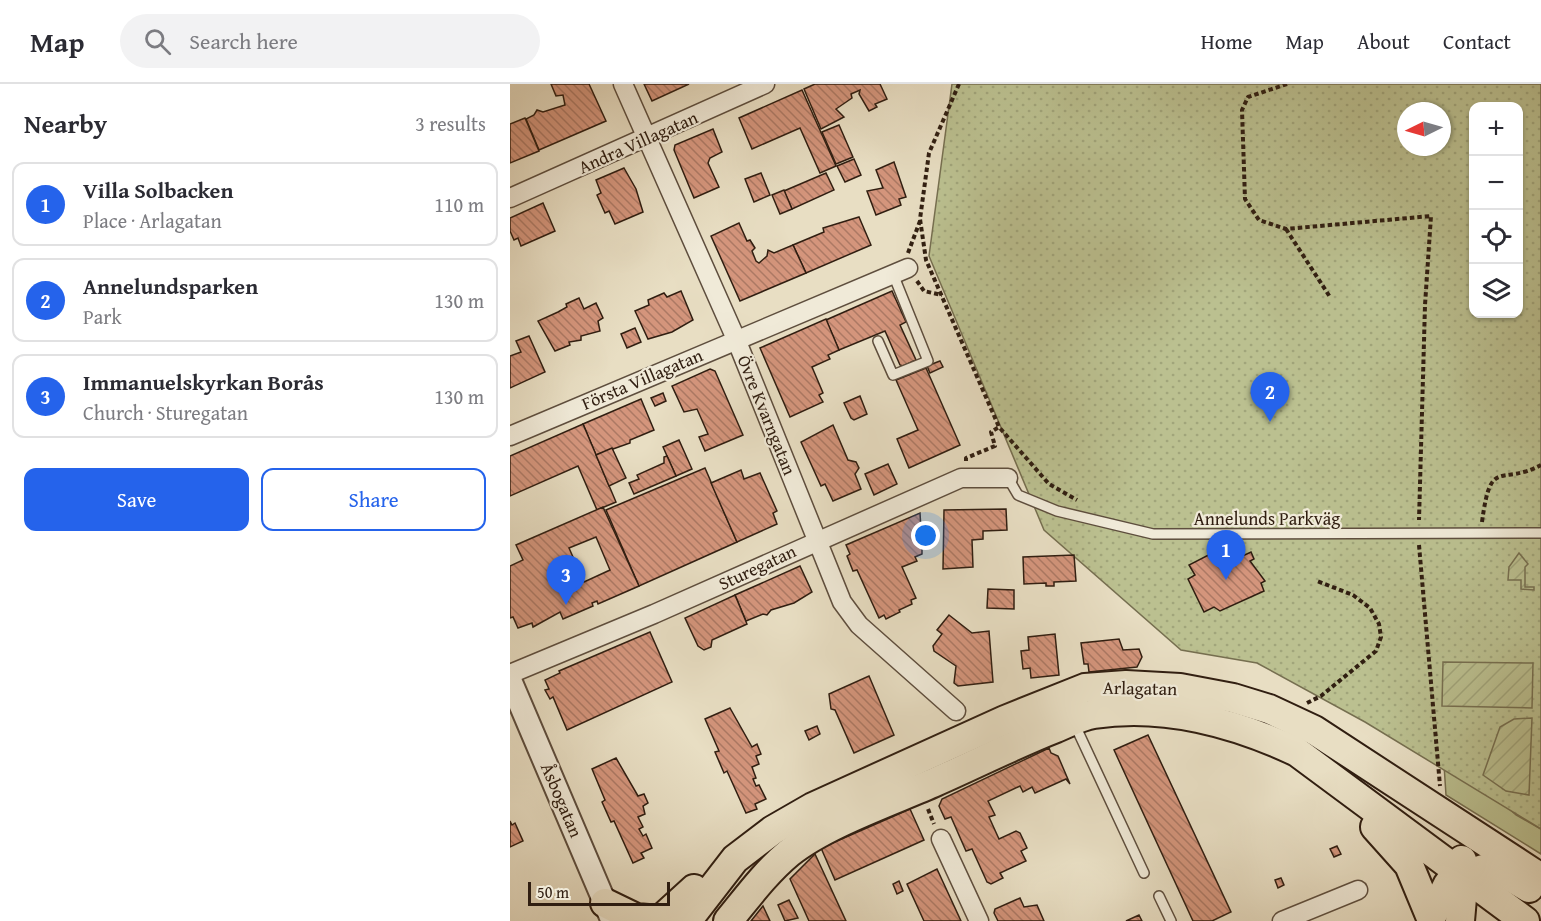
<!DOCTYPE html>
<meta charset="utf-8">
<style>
body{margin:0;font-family:"Gentium Book Plus",serif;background:#f2f2f3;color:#2b2b33}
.controls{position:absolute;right:18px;top:18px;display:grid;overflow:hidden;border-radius:12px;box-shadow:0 2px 4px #0004}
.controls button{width:54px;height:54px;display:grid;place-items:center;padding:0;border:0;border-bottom:2px solid #e1e1e2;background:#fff;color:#2b2b33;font:30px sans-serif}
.compass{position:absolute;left:887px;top:18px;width:54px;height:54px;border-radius:50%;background:#fff;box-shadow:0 2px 4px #0004;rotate:265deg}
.scale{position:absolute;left:18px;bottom:15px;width:142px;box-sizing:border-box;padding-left:6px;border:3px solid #301e11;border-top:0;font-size:16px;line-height:21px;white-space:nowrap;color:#301e11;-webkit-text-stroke:4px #f0ead8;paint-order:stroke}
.you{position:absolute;left:416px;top:452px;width:21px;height:21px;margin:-15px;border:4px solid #fff;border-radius:50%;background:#1a73e8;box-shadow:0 0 0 9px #1a73e833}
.badge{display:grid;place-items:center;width:39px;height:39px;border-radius:50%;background:#2563eb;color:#fff;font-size:20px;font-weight:700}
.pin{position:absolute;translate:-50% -50px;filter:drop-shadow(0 2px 3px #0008)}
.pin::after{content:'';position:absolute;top:32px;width:21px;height:18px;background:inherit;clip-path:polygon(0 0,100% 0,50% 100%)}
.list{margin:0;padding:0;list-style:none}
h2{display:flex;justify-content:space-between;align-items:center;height:78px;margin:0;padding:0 24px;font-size:26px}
h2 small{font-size:20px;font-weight:400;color:#7c7c81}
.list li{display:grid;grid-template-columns:39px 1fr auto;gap:18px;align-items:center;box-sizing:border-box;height:84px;margin:0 12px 12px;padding:0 12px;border:2px solid #e1e1e2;border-radius:12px}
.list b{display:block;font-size:22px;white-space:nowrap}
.list p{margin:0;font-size:20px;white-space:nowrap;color:#7c7c81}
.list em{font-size:20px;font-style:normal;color:#7c7c81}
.actions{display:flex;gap:12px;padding:18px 24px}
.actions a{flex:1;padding:14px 0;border:2px solid #2563eb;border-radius:12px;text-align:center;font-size:21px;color:#2563eb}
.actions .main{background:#2563eb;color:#fff}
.icon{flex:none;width:33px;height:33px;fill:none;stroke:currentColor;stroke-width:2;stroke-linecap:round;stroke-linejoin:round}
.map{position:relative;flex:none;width:1031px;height:837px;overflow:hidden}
header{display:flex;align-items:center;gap:36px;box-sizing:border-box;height:84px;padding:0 30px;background:#fff;border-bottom:2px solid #e1e1e2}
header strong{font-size:28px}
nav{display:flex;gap:33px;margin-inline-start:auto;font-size:21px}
.search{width:420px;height:54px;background:#f2f2f3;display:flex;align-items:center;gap:15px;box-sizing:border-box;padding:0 21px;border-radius:33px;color:#7c7c81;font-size:22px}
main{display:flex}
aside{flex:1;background:#fff}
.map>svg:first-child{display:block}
.grass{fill:#bbc090;stroke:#766f50;stroke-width:1.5}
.park{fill:url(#park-dots);stroke:#766f50;stroke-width:1.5;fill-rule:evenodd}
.garden{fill:url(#garden-furrows);stroke:#766f50;stroke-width:1.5}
.building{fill:url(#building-back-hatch);stroke:#301e11;stroke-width:1.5;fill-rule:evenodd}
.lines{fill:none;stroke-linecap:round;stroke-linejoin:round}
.service-casing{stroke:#5e4e3e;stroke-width:12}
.minor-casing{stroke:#5e4e3e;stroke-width:21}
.tertiary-casing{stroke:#5e4e3e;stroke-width:26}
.primary-casing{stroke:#301e11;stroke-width:32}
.path{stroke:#301e11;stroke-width:4;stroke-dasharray:4.5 3;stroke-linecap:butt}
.service{stroke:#f0ead8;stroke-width:9}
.minor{stroke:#f0ead8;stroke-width:18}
.tertiary{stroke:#f0ead8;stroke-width:22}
.primary{stroke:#e8dec3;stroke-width:28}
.labels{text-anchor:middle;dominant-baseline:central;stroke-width:4.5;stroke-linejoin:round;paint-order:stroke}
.street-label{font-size:18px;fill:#301e11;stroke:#f0ead8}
</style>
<header>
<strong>Map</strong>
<div class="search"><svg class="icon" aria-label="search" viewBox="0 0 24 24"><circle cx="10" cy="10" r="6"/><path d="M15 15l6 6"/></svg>Search here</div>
<nav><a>Home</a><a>Map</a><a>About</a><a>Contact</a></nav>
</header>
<main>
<aside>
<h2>Nearby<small>3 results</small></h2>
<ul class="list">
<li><span class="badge">1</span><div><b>Villa Solbacken</b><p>Place · Arlagatan</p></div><em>110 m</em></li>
<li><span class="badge">2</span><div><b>Annelundsparken</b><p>Park</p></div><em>130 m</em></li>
<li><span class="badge">3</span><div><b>Immanuelskyrkan Borås</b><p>Church · Sturegatan</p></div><em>130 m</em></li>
</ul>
<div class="actions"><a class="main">Save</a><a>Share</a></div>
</aside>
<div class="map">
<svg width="1031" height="837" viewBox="0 0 1031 837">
<defs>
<pattern id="park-dots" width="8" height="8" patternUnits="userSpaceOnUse" patternTransform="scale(1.5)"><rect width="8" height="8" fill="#bbc090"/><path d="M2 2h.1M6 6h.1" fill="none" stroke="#a1a57b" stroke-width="1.8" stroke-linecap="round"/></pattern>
<pattern id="garden-furrows" width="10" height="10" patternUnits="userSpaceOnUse" patternTransform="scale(1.5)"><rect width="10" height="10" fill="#bbc090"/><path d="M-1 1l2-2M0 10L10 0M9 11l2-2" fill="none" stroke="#a1a57b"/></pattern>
<pattern id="building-back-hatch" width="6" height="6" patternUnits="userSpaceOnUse" patternTransform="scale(1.5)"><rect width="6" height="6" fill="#d4957c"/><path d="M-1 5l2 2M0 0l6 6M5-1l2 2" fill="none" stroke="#ac7964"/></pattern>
</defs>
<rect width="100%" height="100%" fill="#e8dec3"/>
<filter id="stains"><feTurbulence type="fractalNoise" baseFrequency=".00333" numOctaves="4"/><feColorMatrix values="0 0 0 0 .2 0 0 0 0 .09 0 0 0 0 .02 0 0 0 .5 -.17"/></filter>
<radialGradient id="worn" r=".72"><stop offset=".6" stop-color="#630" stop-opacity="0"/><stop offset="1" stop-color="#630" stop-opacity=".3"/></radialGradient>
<path class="grass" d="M933,665L1006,731L1031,745V770L936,711Z"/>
<path class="park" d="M442,0H1031V745L855,638L747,579L671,566L534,446L419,172ZM963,22H1008V230H963ZM896,27H932V63H896Z"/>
<g class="garden">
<path d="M1009,469L1018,480L1015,483V503H1024V506L1011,505V496H998L999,483Z"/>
<path d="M933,578L1023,579L1022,624L932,622Z"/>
<path d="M1022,634L1019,711L996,707L973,691L990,643L1004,635Z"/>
</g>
<g class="building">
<path d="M41,0H79L96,37L29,66L16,35L24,31L27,26L33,28L55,21L53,11L46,12Z"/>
<path d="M134,0H179L142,17Z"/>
<path d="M305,0H370L377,15L365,20L367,23L359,27L349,10L350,6L341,10L342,14L326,25L334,33L311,45L294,5Z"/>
<path d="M292,6L326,82L310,89L290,44L242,65L229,34Z"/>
<path d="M15,34L29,67L0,79V40Z"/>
<path d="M329,41L343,73L326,80L312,48Z"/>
<path d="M203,45L212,68L200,74L198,79L209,103L184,114L164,66L165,61Z"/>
<path d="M344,75L351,91L335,98L327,82Z"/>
<path d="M384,78L396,113L389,115L391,121L366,131L357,107L373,104L366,86Z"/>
<path d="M114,84L126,105L133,128L105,140L99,127L95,129L87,111L91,109L86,96Z"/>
<path d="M251,89L260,111L244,118L235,95Z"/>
<path d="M316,89L324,106L282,125L274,107Z"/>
<path d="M274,106L282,125L270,130L262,111Z"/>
<path d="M33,119L45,147L11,162L8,154L4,156L0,147V134Z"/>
<path d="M349,133L361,161L296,189L283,161L314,148L313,144Z"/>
<path d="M229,139L237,157L240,156L245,164L242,167L246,177L249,179L257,172L258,166L264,169L283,161L296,189L230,217L201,152Z"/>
<path d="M171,207L183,236L162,248L138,255L125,227L139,221L138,216L154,209L157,213Z"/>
<path d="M382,207L396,238L390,241L406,276L393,282L390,281L375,247L329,266L316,236Z"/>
<path d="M69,214L74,225L86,219L93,234L88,237L90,247L71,252V256L59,258L60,261L45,267L28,237L48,228L57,223L56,220Z"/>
<path d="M316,235L329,266L318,271L320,275L302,283L313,309L309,311L313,318L280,333L250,264Z"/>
<path d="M125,244L131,258L117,264L111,250Z"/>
<path d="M19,252L35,288L0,304V272L11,268L6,257Z"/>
<path d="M430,277L433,283L420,289L417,282Z"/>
<path d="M416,284L450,361L399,384L387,355L408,346L386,296Z"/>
<path d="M200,285L205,287L233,351L195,367L189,353L198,350L187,325L174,328L162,302Z"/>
<path d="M153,309L156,317L145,322L141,314Z"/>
<path d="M350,312L357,330L344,336L341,334L334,319Z"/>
<path d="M131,315L144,346L120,356V359L86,371L73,340Z"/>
<path d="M73,340L106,418L87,426L68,382L0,412V372Z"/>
<path d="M323,341L338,376L346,378L349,384L345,390L351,405L323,417L315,400L311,402L291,358Z"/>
<path d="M169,356L182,385L166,392L153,363Z"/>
<path d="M102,364L116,394L99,402L86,371Z"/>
<path d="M157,372L166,392L124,410L119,399L129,395L127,391L154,379V373Z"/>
<path d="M378,380L387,400L364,411L355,390Z"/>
<path d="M195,384L227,458L129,502L96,426Z"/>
<path d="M231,386L234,395L250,389L267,427L263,429L267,440L227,458L201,399Z"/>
<path d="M93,423L129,502L88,520L87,517L82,519L83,522L53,535L50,528L23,543L22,539L8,544L3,533L0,534V482L13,476L6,461ZM86,453L100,486L74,498L59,464Z"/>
<path d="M496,425L497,446L473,447V455L462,456L463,483L433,485L434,426Z"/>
<path d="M410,429L411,445L406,447L412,460V470L405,473L407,477L392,483L406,514L401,516L402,520L389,526L390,528L376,535L374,531L369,534L347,486L343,487L337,472L340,470L336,461Z"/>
<path d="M710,465L712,470L715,468L720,478L741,468L744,475L740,477L755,497L751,499L754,507L710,527L704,523L694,528L678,495L685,491L679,481Z"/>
<path d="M564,471L566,497L544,498V502H536V499L514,500L513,473Z"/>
<path d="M290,482L302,508L284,519L261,526L257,531L253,530L236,537L225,511Z"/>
<path d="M478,505L504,506V525L477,524Z"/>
<path d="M225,511L237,540L202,556L201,563L194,566L188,562L175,534Z"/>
<path d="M439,531L462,549L479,547L483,598L448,602L444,599L446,582L424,567L423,562L432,550L427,546Z"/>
<path d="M140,548L162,598L57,646L43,613L40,615L35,606L39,605L35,596L50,589L49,587Z"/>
<path d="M545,550L549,591L521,594L520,584L513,585L511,567L519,566L518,553Z"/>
<path d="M609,555L613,566L629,565L632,573L627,583L579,588L578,580H574L571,559Z"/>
<path d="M359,592L384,651L344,669L325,626L321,625L319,610Z"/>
<path d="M220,624L242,663L247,660L251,670L246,672L249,680L242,683L246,694L243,695L246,702L249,701L256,715L245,720L247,725L236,729L217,687L214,689L205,668L209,667L195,635Z"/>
<path d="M307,642L310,650L299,656L295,647Z"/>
<path d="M638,651L721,828L702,837H683L604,666Z"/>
<path d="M539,664L541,669L548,672L560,700L556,695L525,709L522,703L513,708L510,702L478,717L485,731L479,733L489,755L506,747L510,749L517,764L511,767L516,777L490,789L493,794L481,800L477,798L462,765L456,767L441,733L435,735L429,722L432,715Z"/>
<path d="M106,674L128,712L134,710L138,719L133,722L135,730L128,733L133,743L129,745L133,752L136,750L142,764L131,769L134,774L123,779L104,737L101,738L92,718L95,716L82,685Z"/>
<path d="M400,725L414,756L325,796L311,764Z"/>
<path d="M0,737L2,741L5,739L13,757L0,763Z"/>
<path d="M827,762L831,770L824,773L820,765Z"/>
<path d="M305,770L336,837H299L280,795Z"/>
<path d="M427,785L451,837H414L397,800Z"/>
<path d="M771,794L774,801L768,804L765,796Z"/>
<path d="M389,797L393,807L387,810L383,800Z"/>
<path d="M510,814L514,823L527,821L534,837H488L484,829L485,825Z"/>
<path d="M279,816L288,834L275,837L268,821Z"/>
<path d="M253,822L260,837H241Z"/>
<path d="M629,831L632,837H616Z"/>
</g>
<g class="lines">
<defs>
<g id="service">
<path d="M368,257L383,291L418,277L383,190"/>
<path d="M498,394L508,411L547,427L643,450L1031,449"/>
<path d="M564,639L634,789"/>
<path d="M649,812L661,837"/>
</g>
<g id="minor">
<path d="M113,0L226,255L332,518L349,541L446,627"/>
<path d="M0,114L255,0"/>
<path d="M0,352L398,184"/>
<path d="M0,590L144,530L451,394H498"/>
<path d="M431,755L469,837"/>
<path d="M772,837L848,806"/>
</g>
<path id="tertiary" d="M0,596L101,833"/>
<g id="primary">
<path d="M865,743L899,781L921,834"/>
<path d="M95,819L126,834L150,836L184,805"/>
<path d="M921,834L938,800L954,791L973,785L994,789L1019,804"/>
<path d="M177,837L225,775L263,746L303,723L495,636L575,604L616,601L670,604L723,614L759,625L804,646L1031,794"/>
<path d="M218,837C237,814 255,789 279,769C315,740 382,717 425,698C466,680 505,660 546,644C558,639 571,632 584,630C653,619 726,639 787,668L1015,837"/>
<path d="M950,837L954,791L952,776"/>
</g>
</defs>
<use href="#service" class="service-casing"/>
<use href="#minor" class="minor-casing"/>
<use href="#tertiary" class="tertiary-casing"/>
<use href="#primary" class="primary-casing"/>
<g class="path">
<path d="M449,0L419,69L410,135L416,176L489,343L539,400L567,416"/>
<path d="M777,0L738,13L732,26L735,115L749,136L776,145L921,132L915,221L909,436"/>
<path d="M776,145L820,213"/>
<path d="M398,169L410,137"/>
<path d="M407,197L414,207L432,211"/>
<path d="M456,377V374L485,362L481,348L489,343"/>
<path d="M972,438C981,371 990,403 1031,381"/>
<path d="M909,461L930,702"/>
<path d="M797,619L811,612L866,567L871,553L869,540L860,524L843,511L807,497"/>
<path d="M418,725L424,740"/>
</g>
<use href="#service" class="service"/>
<use href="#minor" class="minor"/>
<use href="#tertiary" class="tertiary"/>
<use href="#primary" class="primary"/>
</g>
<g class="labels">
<g class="street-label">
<text transform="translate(128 58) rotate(-24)">Andra Villagatan</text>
<text transform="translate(132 295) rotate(-23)">Första Villagatan</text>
<text transform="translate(257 331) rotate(68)">Övre Kvarngatan</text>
<text x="757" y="434">Annelunds Parkväg</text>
<text transform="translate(247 483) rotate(-25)">Sturegatan</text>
<text transform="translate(630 604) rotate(1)">Arlagatan</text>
<text transform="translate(52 716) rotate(67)">Åsbogatan</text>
</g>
</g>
<rect width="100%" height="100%" filter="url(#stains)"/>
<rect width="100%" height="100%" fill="url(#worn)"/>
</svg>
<div class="controls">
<button>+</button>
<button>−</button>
<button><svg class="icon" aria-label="locate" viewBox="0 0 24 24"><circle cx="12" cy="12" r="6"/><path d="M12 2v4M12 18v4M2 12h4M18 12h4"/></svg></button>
<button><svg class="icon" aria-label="layers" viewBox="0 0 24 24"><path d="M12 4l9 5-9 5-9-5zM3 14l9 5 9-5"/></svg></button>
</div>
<svg class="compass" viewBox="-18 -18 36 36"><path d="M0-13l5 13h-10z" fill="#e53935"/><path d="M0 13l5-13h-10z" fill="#7c7c81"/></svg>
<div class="scale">50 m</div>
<div class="you"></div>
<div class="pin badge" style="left:716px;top:496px">1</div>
<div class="pin badge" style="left:760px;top:338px">2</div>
<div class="pin badge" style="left:56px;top:521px">3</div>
</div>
</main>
